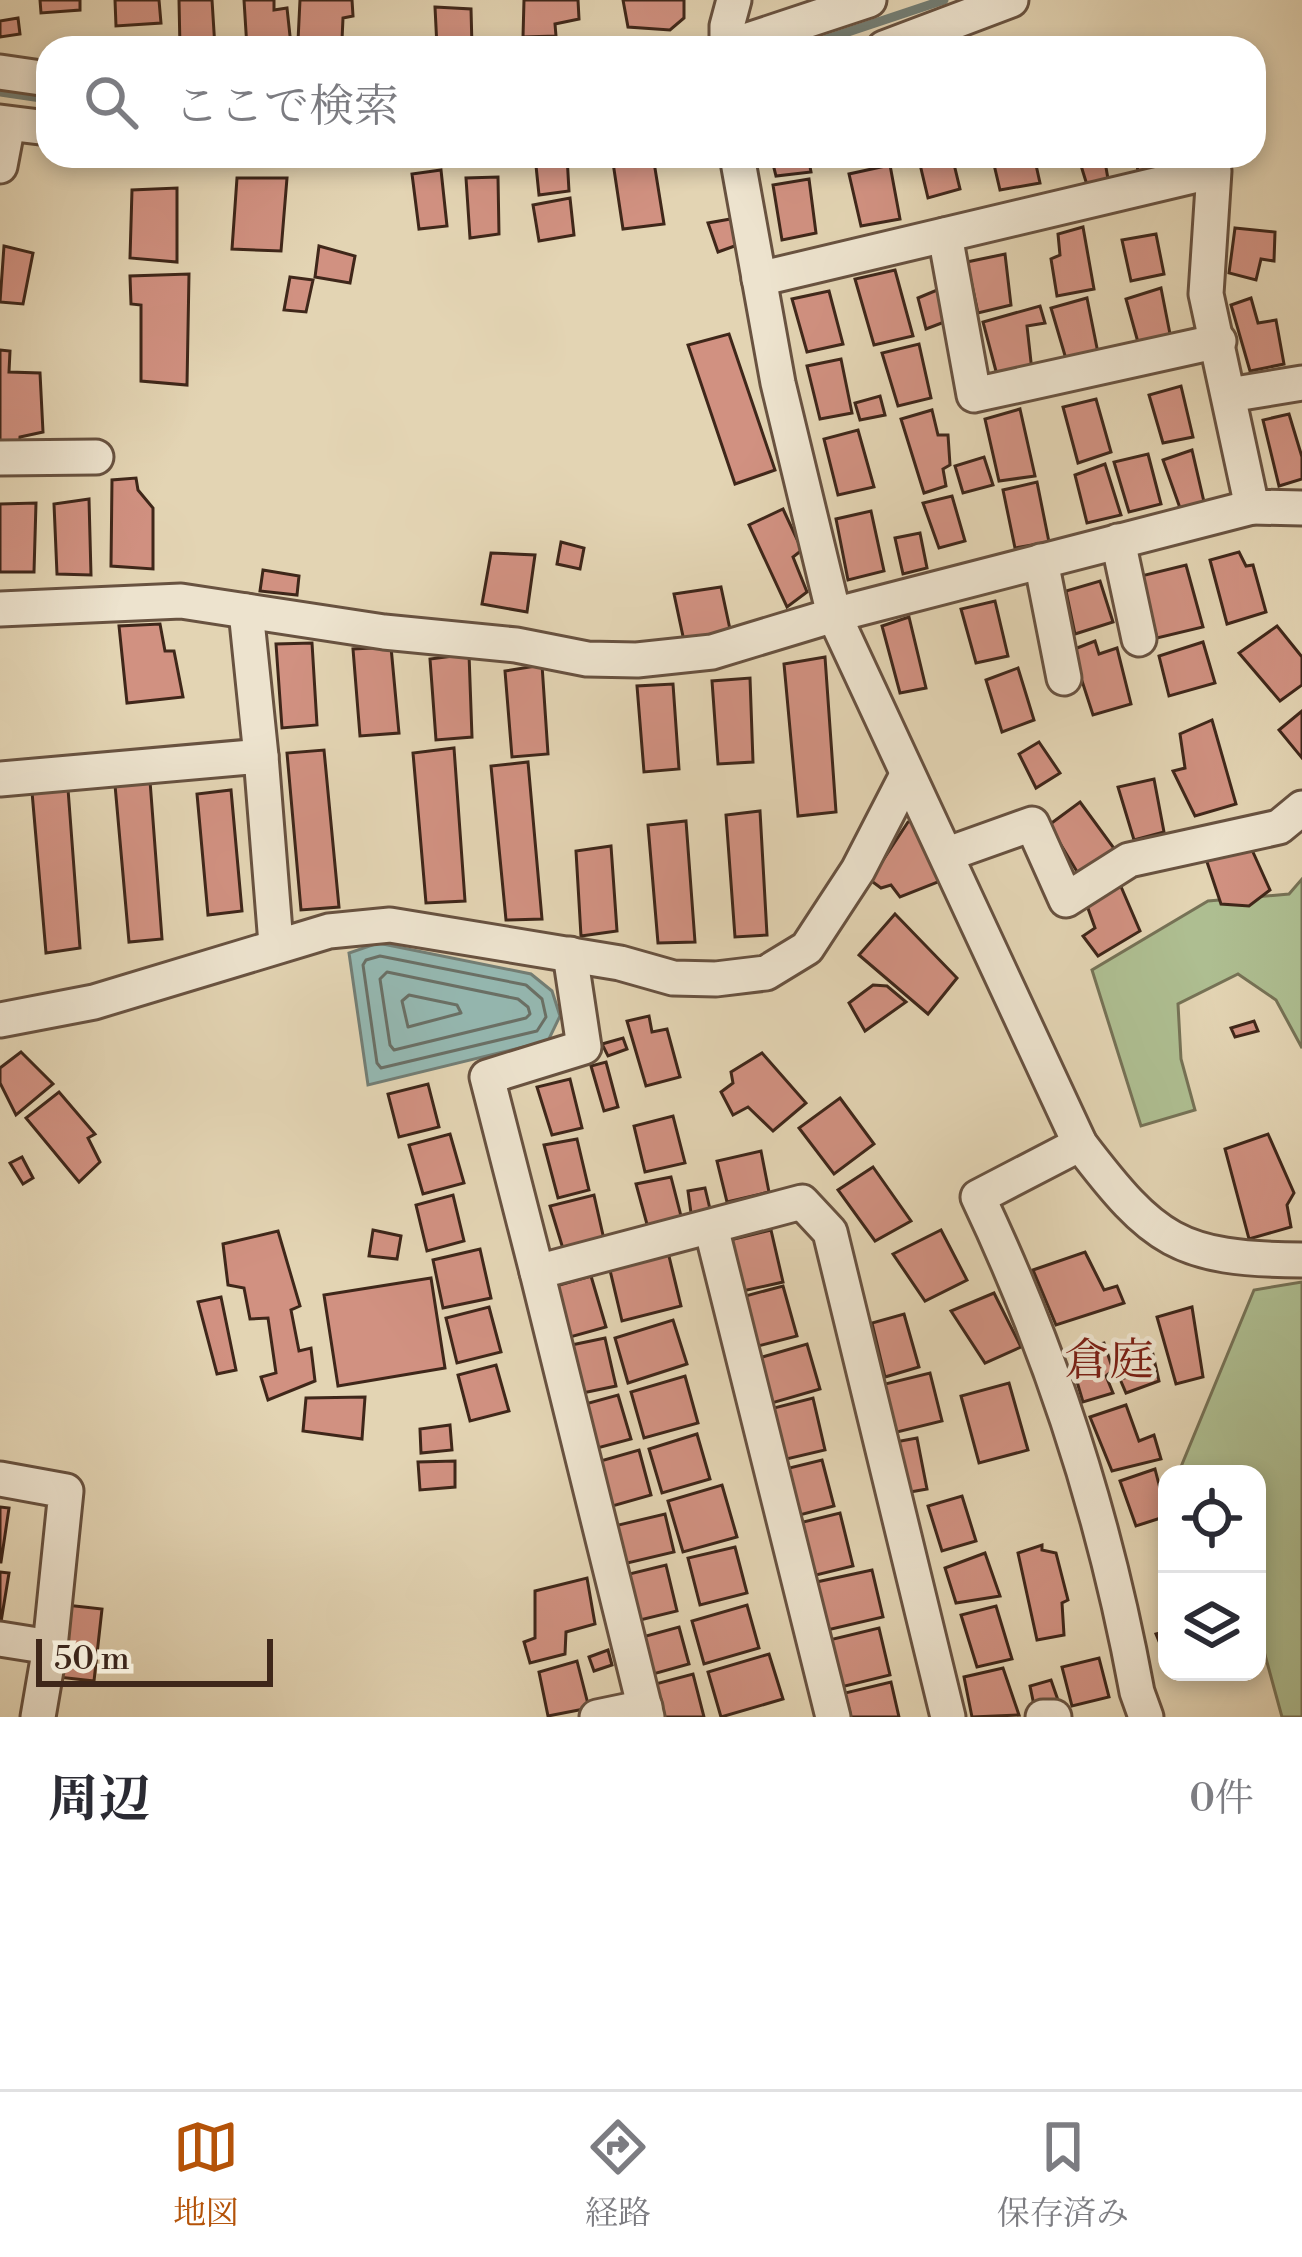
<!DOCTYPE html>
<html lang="ja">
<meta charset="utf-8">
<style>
body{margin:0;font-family:"Libre Bodoni","Noto Serif JP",serif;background:#f2f2f3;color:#2b2b33}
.controls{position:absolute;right:36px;bottom:36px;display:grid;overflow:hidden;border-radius:24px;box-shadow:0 6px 18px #0003}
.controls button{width:108px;height:108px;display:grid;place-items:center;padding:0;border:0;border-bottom:3px solid #e1e1e2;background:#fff;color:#2b2b33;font:60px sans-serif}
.scale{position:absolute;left:36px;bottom:30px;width:237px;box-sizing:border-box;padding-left:12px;border:6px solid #3f271a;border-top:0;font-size:33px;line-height:42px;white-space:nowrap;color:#3f271a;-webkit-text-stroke:9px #ede3ce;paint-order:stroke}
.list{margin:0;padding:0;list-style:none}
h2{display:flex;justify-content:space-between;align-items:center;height:156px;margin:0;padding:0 48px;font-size:51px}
h2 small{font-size:39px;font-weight:400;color:#7c7c81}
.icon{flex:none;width:66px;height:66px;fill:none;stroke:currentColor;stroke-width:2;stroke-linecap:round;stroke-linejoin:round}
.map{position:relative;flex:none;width:1302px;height:1717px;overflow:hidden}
.search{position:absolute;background:#fff;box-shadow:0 6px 18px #0003;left:36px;right:36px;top:36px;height:132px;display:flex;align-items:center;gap:30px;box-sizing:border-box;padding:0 42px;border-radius:36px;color:#7c7c81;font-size:45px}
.sheet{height:372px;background:#fff}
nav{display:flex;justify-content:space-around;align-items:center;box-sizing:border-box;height:168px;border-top:3px solid #e1e1e2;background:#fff;font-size:33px;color:#7c7c81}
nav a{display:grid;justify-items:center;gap:6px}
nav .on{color:#b45309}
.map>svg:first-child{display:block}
.green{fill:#aebe91;stroke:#767256;stroke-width:3}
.water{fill:#95b8b1;stroke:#737e75;stroke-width:3}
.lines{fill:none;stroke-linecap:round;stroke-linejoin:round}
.shore{stroke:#6a7066;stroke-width:3}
.stream{stroke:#737e75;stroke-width:9}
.building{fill:#d19181;stroke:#3f271a;stroke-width:3}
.street-casing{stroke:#685240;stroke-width:39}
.street{stroke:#ede3ce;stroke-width:33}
.labels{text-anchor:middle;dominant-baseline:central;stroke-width:9;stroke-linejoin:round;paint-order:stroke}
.quarter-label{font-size:45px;fill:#7a1f14;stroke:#ede3ce}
</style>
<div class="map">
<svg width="1302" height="1717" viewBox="0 0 1302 1717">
<rect width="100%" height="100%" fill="#e3d4b3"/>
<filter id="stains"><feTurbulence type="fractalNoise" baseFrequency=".00167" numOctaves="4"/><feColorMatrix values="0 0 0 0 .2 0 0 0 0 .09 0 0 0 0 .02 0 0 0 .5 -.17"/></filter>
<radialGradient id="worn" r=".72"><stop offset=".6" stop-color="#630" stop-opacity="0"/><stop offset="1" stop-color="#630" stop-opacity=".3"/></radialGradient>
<g class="green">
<path d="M1302,879V1048L1276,1000L1238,974L1178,1004L1181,1059L1195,1110L1141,1126L1092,970L1208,901L1289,894Z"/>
<path d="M1302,1282V1717H1282L1262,1644V1526L1257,1523V1474H1178L1254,1290Z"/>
</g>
<path class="water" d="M378,943L531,974L552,991L560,1016L548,1041L368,1085L349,953Z"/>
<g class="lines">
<g class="shore">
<path d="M380,956L526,985L542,999L546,1017L537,1031L381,1068L377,1063L363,965L366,960Z"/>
<path d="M387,972L518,999L528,1007L530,1014L526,1018L394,1050L390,1045L380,979Z"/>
<path d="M409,995L457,1005L461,1013L408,1027L402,1001Z"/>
</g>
<g class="stream">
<path d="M800,48L944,0"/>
<path d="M0,92L48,99"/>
</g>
</g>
<g class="building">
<path d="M40,0H80V10L41,13Z"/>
<path d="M115,0H159L161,23L116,26Z"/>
<path d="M179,0H212L215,48H180Z"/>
<path d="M244,0H274V10L287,8L291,45L247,48Z"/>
<path d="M300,0H352L353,16L343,18L342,40L298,41Z"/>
<path d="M524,0H578L579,19L555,24L556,36L523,37Z"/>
<path d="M623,0H684V18L670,30L628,27Z"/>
<path d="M435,7L471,9L472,47H437Z"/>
<path d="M18,18L20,34L0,37V21Z"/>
<path d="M535,156H567L569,191L539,195Z"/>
<path d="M612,156H653L664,224L623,229Z"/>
<path d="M771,156H808L811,172L776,176Z"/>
<path d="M918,156H952L960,189L928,198Z"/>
<path d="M992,156H1034L1040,183L1000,190Z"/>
<path d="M1078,156H1104L1108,179L1087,185Z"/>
<path d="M1136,156H1171L1174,170L1138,172Z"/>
<path d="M890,165L900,219L861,226L849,174Z"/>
<path d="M441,170L447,226L419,229L412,174Z"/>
<path d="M498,177L499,234L470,238L466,178Z"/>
<path d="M237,178H287L281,251L232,249Z"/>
<path d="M809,179L816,233L782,240L773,185Z"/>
<path d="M177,188V262L130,258L132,190Z"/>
<path d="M570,198L574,235L539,241L533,205Z"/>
<path d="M736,218L743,243L718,252L708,223Z"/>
<path d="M1083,227L1094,289L1057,296L1051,259L1060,255L1058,234Z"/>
<path d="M1235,228L1275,232L1274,261L1261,259L1256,280L1229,273Z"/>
<path d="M1156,234L1164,274L1131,281L1122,240Z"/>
<path d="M4,246L33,253L23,304L0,302Z"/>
<path d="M319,246L355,256L350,283L315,277Z"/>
<path d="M1005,254L1011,305L978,313L967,262Z"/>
<path d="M895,270L913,336L874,345L855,279Z"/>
<path d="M189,274L187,385L141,381V305L131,304L130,276Z"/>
<path d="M290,277L313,280L306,312L284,310Z"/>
<path d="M1161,288L1171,339L1139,346L1126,299Z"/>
<path d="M937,290L947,321L926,329L918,298Z"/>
<path d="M829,291L843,344L807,352L792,299Z"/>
<path d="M1087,298L1098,353L1066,359L1051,308Z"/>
<path d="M1251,298L1258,323L1276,320L1284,364L1250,371L1231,305Z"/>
<path d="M1040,306L1045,323L1027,326L1032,371L997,375L983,322Z"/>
<path d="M729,334L775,470L735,484L688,345Z"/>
<path d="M919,344L931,398L898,406L882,353Z"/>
<path d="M0,350L10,351L9,372L40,373L43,432L20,437L19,450L0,449Z"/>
<path d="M841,359L852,413L820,419L807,366Z"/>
<path d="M1181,386L1193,437L1163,443L1149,395Z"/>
<path d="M880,396L885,415L860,420L855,403Z"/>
<path d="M1096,399L1111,452L1078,463L1063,407Z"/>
<path d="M1020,409L1035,476L999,481L985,419Z"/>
<path d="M932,410L938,435H948L950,465L943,469L946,486L924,493L901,419Z"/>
<path d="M1289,414L1302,457V479L1279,486L1263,420Z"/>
<path d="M858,430L874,487L838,495L824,439Z"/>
<path d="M1192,450L1204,502L1180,508L1163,460Z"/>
<path d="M1148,454L1161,504L1129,512L1114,462Z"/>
<path d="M984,457L993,485L963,493L955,466Z"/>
<path d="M1105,464L1121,515L1087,523L1075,475Z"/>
<path d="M136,478L138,490L153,508V569L111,566L112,480Z"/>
<path d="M1037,482L1049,542L1015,548L1003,490Z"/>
<path d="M952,496L965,541L939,548L923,503Z"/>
<path d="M89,499L91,575L57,574L54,504Z"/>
<path d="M36,503L34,572H0V504Z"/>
<path d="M783,509L802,550L793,557L807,592L787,607L749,525Z"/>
<path d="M871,511L884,571L848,580L836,519Z"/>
<path d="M920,533L927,568L903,574L895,538Z"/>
<path d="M561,542L584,548L580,569L557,564Z"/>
<path d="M1239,552L1246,566L1253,565L1266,612L1227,624L1210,560Z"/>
<path d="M491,553L535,555L527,612L482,604Z"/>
<path d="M1186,565L1203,627L1157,638L1141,576Z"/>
<path d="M263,570L299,576L297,595L260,591Z"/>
<path d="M1100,581L1113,622L1075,634L1066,591Z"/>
<path d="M721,587L731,634L684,641L674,594Z"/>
<path d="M995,601L1008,656L976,663L961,609Z"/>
<path d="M909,617L926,688L900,693L882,626Z"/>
<path d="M160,624L165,651H174L183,697L127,703L119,626Z"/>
<path d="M1277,626L1302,657V685L1280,701L1239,653Z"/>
<path d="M1095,641L1099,654L1117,648L1131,704L1093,715L1072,650Z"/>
<path d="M1203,642L1215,683L1169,696L1159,656Z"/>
<path d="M312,643L317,725L282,728L276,644Z"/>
<path d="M391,647L399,733L360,736L353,649Z"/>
<path d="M469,654L472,737L436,740L430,659Z"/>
<path d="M825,657L836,812L798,816L784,664Z"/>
<path d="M542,665L548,754L512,757L505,671Z"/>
<path d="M1018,668L1034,720L1002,732L986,680Z"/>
<path d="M750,678L753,762L718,764L712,681Z"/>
<path d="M673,684L679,769L644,772L637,686Z"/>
<path d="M1302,711V758L1279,730Z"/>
<path d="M1212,720L1236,804L1195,816L1173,771L1185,768L1180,734Z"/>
<path d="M1039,742L1060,773L1036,788L1019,754Z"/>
<path d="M454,748L465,901L426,903L413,753Z"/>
<path d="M324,750L339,907L301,910L287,753Z"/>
<path d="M528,762L542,919L506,920L491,766Z"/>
<path d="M1154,779L1164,832L1134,840L1118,787Z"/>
<path d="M150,781L162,939L129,942L115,785Z"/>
<path d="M68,789L80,948L46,953L32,792Z"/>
<path d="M231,790L242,911L208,915L197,794Z"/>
<path d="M1080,802L1116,851L1079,875L1049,825Z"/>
<path d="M760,811L767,935L735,937L726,815Z"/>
<path d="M917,820L943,880L900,897L891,885L881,888L870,880L908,822Z"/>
<path d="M686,821L695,942L658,943L648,825Z"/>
<path d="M1248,841L1270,890L1249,906L1221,904L1205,856Z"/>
<path d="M611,846L617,931L581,936L576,851Z"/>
<path d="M1119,882L1140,931L1098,956L1083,936L1095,928L1085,900Z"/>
<path d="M895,914L957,978L928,1014L859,955Z"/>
<path d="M873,985L887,986L906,1002L865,1031L849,1003Z"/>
<path d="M649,1016L652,1032L667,1029L680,1077L646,1086L627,1021Z"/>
<path d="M1254,1021L1258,1031L1235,1037L1231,1028Z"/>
<path d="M623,1038L627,1049L608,1056L602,1044Z"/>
<path d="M21,1052L53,1084L16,1115L0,1083V1068Z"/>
<path d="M762,1053L806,1103L773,1131L748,1107L733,1115L721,1092L733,1083L731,1072Z"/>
<path d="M606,1062L618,1107L604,1111L591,1066Z"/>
<path d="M570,1079L582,1128L552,1135L537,1087Z"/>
<path d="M428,1084L439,1127L399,1137L388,1094Z"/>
<path d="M59,1092L95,1134L88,1138L100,1162L79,1182L26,1118Z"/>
<path d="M840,1098L874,1144L834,1174L799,1128Z"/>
<path d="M673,1116L685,1163L645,1172L634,1126Z"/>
<path d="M450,1134L464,1183L423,1194L409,1145Z"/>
<path d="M1268,1134L1294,1193L1287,1205L1291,1227L1249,1239L1225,1149Z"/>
<path d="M577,1139L589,1190L558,1198L544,1145Z"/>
<path d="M761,1151L769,1192L727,1202L717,1161Z"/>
<path d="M22,1157L33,1178L23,1184L10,1163Z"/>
<path d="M873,1167L911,1221L875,1241L838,1190Z"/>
<path d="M671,1177L682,1220L648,1228L636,1184Z"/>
<path d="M705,1188L710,1209L691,1213L688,1191Z"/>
<path d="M453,1195L464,1241L427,1251L416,1205Z"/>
<path d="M594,1195L605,1244L564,1252L550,1206Z"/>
<path d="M373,1230L401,1236L397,1259L369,1256Z"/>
<path d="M771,1230L783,1282L738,1292L726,1241Z"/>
<path d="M941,1230L967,1280L925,1301L893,1254Z"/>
<path d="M278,1231L300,1306L291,1310L299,1351L311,1348L315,1381L268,1400L261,1377L276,1373L268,1318L250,1319L244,1288L228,1285L223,1244Z"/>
<path d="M480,1249L491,1298L443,1308L433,1260Z"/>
<path d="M668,1252L681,1306L622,1321L609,1266Z"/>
<path d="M1085,1252L1104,1290L1117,1286L1124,1303L1056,1325L1033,1270Z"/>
<path d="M591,1276L606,1327L563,1339L549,1288Z"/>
<path d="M431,1278L445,1368L338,1386L324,1295Z"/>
<path d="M783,1286L797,1336L750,1348L738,1298Z"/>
<path d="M994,1293L1021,1347L985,1363L951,1311Z"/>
<path d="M221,1297L236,1370L217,1374L198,1302Z"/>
<path d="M489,1307L501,1352L457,1363L446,1318Z"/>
<path d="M1192,1307L1203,1377L1176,1384L1157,1317Z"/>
<path d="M904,1314L919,1367L885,1377L872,1323Z"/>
<path d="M673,1320L687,1364L628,1383L615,1338Z"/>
<path d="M605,1338L616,1386L573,1395L562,1347Z"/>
<path d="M1150,1341L1159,1381L1126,1393L1120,1379L1147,1372L1141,1343Z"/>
<path d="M1104,1343L1113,1370L1106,1376L1113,1393L1083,1402L1075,1375L1084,1348Z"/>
<path d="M807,1344L820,1389L765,1405L752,1360Z"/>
<path d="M496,1365L509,1411L470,1421L458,1375Z"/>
<path d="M930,1373L942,1421L889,1434L877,1386Z"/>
<path d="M685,1376L698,1423L644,1438L631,1392Z"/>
<path d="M1009,1383L1028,1450L979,1463L961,1396Z"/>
<path d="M618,1395L631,1439L590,1450L578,1406Z"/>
<path d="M365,1397L362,1439L303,1431L306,1398Z"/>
<path d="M813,1398L825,1450L778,1461L766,1410Z"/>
<path d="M1126,1405L1139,1441L1154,1435L1161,1459L1112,1471L1090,1417Z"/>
<path d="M450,1425L452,1450L421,1453L420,1429Z"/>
<path d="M697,1434L710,1479L662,1493L649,1449Z"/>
<path d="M917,1438L927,1489L899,1494L890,1443Z"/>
<path d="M639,1450L651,1495L609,1507L597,1462Z"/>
<path d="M822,1460L834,1506L792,1517L781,1470Z"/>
<path d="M455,1461V1487L420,1490L418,1462Z"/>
<path d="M1155,1469L1167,1516L1136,1526L1120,1481Z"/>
<path d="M722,1485L737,1537L683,1552L668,1501Z"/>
<path d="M962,1496L976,1541L942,1551L928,1506Z"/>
<path d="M0,1507L9,1508L1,1562H0Z"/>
<path d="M840,1513L853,1566L812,1576L799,1523Z"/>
<path d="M665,1514L674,1552L619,1565L610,1527Z"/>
<path d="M1042,1545V1550L1056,1553L1068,1600L1062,1603L1064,1635L1037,1640L1018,1553Z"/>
<path d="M735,1547L747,1593L700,1605L688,1558Z"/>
<path d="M985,1553L1000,1596L956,1603L945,1568Z"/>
<path d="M666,1565L677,1611L632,1622L621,1576Z"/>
<path d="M872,1570L883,1617L823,1631L812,1583Z"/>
<path d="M0,1572L9,1573L1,1622H0Z"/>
<path d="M587,1578L595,1624L566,1632L565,1654L530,1663L524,1642L535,1638V1591Z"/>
<path d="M66,1605L102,1609L94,1681L58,1677Z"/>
<path d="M747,1605L759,1648L704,1664L692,1621Z"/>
<path d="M996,1606L1012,1659L977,1667L961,1615Z"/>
<path d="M679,1627L689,1664L646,1676L635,1639Z"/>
<path d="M879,1628L890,1675L837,1688L825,1641Z"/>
<path d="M1167,1631V1650L1163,1651L1156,1634Z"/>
<path d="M608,1650L612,1665L594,1671L589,1657Z"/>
<path d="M769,1654L783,1699L721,1717L708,1672Z"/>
<path d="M1099,1658L1109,1697L1072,1706L1062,1667Z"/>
<path d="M577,1661L589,1708L548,1716L539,1672Z"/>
<path d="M1003,1668L1019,1715L972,1717L964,1677Z"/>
<path d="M693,1674L704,1717H657L648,1686Z"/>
<path d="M1051,1680L1059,1703L1035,1710L1030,1686Z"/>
<path d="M891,1682L899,1717H851L845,1693Z"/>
</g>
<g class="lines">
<defs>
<g id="street">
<path d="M724,48L869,0"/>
<path d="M727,48V26L734,0"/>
<path d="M884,48L1011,0"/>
<path d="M0,72L48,79"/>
<path d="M0,122L48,128"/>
<path d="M737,156L778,383L834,615L1080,1144C1154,1241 1178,1259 1302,1260"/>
<path d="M0,166L8,124"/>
<path d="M945,235L974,395L1219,341"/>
<path d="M759,279L1214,171L1206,294L1252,507L1302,508"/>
<path d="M1229,395L1302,383"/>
<path d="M0,458L96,457"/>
<path d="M1118,541L1139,639"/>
<path d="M1041,561L1064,678"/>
<path d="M0,609L181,601L384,632L516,645L587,659L637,660L712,652L834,615L1252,507"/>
<path d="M246,611L261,756"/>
<path d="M0,779L261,756L276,944"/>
<path d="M948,854L1032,824L1066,900L1129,860L1279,827L1302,808"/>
<path d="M0,1020L94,1002L329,931L390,925L620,963L673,978L716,979L766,973L807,948L858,870L907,775"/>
<path d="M1080,1144L978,1197C1052,1353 1106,1523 1137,1692L1146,1717"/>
<path d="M711,1227L833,1717"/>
<path d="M537,1272L487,1077L584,1047L570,954"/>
<path d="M0,1479L66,1491L50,1647L38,1717"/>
<path d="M0,1639L50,1647"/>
<path d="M597,1717L645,1707"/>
<path d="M647,1717L537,1272L802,1202L830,1232L948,1717"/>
<path d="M1043,1717H1054"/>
</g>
</defs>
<use href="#street" class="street-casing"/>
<use href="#street" class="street"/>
</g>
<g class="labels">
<g class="quarter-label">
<text x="1109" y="1361">倉庭</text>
</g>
</g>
<rect width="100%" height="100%" filter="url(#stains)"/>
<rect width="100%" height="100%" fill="url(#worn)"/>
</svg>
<div class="controls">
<button><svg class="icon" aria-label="locate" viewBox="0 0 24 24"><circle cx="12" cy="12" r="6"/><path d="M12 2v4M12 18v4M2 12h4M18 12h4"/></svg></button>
<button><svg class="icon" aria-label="layers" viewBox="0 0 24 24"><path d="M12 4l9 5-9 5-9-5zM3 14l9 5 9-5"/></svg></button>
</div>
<div class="scale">50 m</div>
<div class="search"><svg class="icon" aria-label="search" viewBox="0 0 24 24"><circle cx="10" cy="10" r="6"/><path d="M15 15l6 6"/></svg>ここで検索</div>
</div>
<section class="sheet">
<h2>周辺<small>0件</small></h2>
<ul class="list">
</ul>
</section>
<nav>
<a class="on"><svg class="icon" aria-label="map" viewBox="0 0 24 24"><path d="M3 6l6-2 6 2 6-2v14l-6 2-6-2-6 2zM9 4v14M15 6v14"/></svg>地図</a>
<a><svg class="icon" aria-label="directions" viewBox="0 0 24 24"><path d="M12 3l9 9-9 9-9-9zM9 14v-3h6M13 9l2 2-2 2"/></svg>経路</a>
<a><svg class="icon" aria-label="saved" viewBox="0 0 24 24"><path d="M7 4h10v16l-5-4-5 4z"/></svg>保存済み</a>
</nav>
